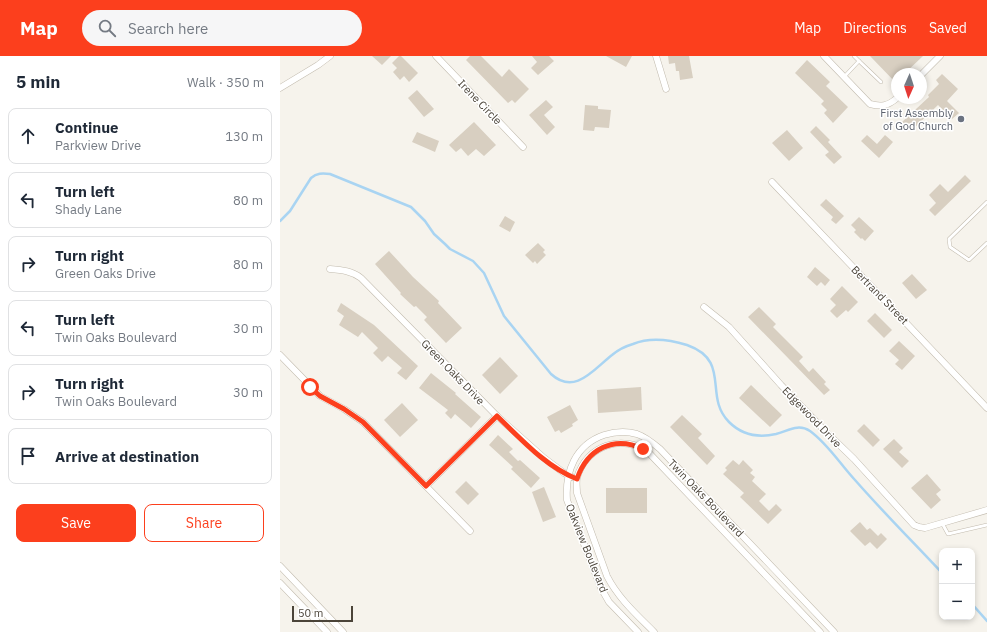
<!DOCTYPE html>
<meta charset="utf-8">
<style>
body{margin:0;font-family:"IBM Plex Sans",sans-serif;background:#f6f6f7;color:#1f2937}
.controls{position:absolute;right:12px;bottom:12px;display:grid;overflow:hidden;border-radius:8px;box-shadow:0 2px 6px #0003}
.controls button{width:36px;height:36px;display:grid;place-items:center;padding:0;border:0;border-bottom:1px solid #e0e1e3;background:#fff;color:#1f2937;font:20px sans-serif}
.compass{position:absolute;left:611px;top:12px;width:36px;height:36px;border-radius:50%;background:#fff;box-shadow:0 2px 6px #0003;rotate:183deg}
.scale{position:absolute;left:12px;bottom:10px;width:61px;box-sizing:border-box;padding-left:4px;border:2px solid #4b4439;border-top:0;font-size:11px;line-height:14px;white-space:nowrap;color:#4b4439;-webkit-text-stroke:3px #fff;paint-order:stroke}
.stop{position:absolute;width:12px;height:12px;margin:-9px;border:3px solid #fc3f1d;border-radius:50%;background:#fff}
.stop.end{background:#fc3f1d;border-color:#fff;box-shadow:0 1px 4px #0008}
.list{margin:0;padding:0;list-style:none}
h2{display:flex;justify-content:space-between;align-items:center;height:52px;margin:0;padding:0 16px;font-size:17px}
h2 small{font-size:13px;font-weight:400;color:#747a83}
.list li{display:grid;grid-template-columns:26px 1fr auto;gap:12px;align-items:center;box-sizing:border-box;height:56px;margin:0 8px 8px;padding:0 8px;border:1px solid #e0e1e3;border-radius:8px}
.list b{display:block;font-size:15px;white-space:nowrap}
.list p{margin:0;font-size:13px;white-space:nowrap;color:#747a83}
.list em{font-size:13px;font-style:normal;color:#747a83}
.actions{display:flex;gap:8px;padding:12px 16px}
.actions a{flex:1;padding:9px 0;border:1px solid #fc3f1d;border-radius:8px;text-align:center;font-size:14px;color:#fc3f1d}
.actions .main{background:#fc3f1d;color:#fff}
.icon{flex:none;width:22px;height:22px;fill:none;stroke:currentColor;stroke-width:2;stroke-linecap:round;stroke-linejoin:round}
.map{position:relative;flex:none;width:707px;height:576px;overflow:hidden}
header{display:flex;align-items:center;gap:24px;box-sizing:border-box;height:56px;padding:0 20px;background:#fc3f1d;color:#fff}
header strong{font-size:19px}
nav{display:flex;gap:22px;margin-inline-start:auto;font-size:14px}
.search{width:280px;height:36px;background:#f6f6f7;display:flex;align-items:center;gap:10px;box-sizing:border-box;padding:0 14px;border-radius:22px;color:#747a83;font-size:15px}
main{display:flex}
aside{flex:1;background:#fff}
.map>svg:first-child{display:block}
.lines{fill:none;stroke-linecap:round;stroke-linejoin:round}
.stream{stroke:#a9d4f2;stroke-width:2.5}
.building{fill:#d8cfc1}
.lane-casing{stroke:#c2bbae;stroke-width:4}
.street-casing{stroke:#c2bbae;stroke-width:7}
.lane{stroke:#fff;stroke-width:3}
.street{stroke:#fff;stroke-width:6}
.route{stroke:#fc3f1d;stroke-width:5}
.worship-dot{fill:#6b7280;stroke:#fff;stroke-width:1.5}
.labels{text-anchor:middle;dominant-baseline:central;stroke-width:3;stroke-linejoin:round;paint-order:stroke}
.street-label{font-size:11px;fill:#4b4439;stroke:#fff}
.worship-label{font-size:11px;fill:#5b616d;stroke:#fff;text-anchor:end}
</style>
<header>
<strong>Map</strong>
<div class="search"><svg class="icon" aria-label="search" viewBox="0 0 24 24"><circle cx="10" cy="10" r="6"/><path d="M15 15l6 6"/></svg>Search here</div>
<nav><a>Map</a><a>Directions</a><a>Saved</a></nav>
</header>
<main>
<aside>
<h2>5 min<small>Walk · 350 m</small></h2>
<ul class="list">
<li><svg class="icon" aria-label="ahead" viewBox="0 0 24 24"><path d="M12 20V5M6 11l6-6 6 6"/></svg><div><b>Continue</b><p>Parkview Drive</p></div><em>130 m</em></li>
<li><svg class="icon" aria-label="left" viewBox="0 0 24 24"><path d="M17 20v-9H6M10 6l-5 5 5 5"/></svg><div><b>Turn left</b><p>Shady Lane</p></div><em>80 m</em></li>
<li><svg class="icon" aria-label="right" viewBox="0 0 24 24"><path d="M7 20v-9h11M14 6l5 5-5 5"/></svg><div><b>Turn right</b><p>Green Oaks Drive</p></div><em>80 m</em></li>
<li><svg class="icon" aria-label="left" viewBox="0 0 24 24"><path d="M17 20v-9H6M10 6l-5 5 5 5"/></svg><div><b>Turn left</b><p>Twin Oaks Boulevard</p></div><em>30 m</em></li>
<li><svg class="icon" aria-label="right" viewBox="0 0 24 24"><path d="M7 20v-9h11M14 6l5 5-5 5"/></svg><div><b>Turn right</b><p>Twin Oaks Boulevard</p></div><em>30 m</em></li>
<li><svg class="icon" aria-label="arrive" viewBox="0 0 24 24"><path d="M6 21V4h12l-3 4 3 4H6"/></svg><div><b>Arrive at destination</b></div></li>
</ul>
<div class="actions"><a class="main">Save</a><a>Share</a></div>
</aside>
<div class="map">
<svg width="707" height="576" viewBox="0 0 707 576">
<rect width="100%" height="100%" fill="#f6f3ec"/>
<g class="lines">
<g class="stream">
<path d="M0,165L10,155L31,122C37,117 42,117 50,118L131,151L145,165L154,178L165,188L170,193L193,205L204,217L224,260L271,318C295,340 314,313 332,299C338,294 346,290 353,288C370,281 391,284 407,289C452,305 423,340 449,366C462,379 478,382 496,378C508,375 518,367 530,375C548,388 560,408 575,424C603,456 633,486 662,517"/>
<path d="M692,548L707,565"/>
</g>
</g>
<g class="building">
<path d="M92,0H111L102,9Z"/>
<path d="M119,0H121L138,17L129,26L124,20L120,24L113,16L117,12L112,7Z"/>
<path d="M190,0H201L222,21L229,13L249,33L235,47L232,44L228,47L186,4Z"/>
<path d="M252,0H269L274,5L258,19L251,12L257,6Z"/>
<path d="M326,0H352L346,11Z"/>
<path d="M388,0H409L413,22L400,24L399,15H396L395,7L389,8Z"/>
<path d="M590,0H643L624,18H617V28Z"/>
<path d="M527,4L550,26L546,30L568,51L553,67L544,57L547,54L541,48L544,45L515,17Z"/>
<path d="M662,18L678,33L667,45L679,57L672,63L658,49L631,75L622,66L649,41L648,39L659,28L656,24Z"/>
<path d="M137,34L154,53L144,61L128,42Z"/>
<path d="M266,44L273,51L264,59L275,71L267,79L249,59Z"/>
<path d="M305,49L318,50V53L331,54L329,72L315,71L314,75L303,74Z"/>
<path d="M194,66L216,89L204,100L196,93L188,100L181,92L176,96L169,89Z"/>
<path d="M536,70L550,84L548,86L562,101L554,108L545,99L549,96L530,76Z"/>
<path d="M507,74L523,92L509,105L492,87Z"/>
<path d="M137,76L159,85L155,96L132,86Z"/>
<path d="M587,79L597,88L605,79L613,86L599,102L581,85Z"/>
<path d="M685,119L691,125L655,160L649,154L656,147L649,139L660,128L668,136Z"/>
<path d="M546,143L564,160L556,168L551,164L553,161L540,149Z"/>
<path d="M225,160L235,166L230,176L219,170Z"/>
<path d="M579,161L594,175L585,185L582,182L581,183L574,176L576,174L571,169Z"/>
<path d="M258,187L265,194L263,196L266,199L257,208L255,205L253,207L245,199Z"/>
<path d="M109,195L133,221L159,245L158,247L182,272L166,287L144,264L147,261L136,250L134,251L120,238L121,237L95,208Z"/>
<path d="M535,211L550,224L545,230L541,226L537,230L527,221Z"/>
<path d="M632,218L647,234L636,243L622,227Z"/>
<path d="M562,230L578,246L568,256L566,254L557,262L550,255L556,249L550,243Z"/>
<path d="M61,247L94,269L138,310L126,324L117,317L122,312L108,300L102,306L93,297L98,292L82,276L78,281L59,269L64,260L57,255Z"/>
<path d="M479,251L496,268L493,271L523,301L519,305L529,316L533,312L546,326L544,328L550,334L544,339L468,261Z"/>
<path d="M595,257L612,274L604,282L587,265Z"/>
<path d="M619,285L635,300L622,314L615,308L619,304L609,295Z"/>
<path d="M220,301L238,320L220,338L202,319Z"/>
<path d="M151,317L176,337L175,338L201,361L191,372L175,358L171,363L165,357L168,354L139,332Z"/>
<path d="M471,329L502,359L490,371L459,342Z"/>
<path d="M361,331L362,354L318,357L317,334Z"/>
<path d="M122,347L138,364L120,381L104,364Z"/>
<path d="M290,349L298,364L292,368L293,370L281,377L279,374L275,376L267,361Z"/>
<path d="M402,359L422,378L418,382L435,400L427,409L390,371Z"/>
<path d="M584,368L600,384L593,391L577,375Z"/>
<path d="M218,379L233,393L229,396L238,405L240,404L260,422L251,432L231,413L233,411L209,389Z"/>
<path d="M614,383L623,392L619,396L629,405L622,412L603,393Z"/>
<path d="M453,404L459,409L463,404L473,414L470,417L475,421L472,425L486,438L479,445L489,455L496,448L502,454L488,468L460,441L464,437L443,418L447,414L445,412Z"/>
<path d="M647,418L661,434L656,438L661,444L651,453L631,432Z"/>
<path d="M186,425L199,438L188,449L175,436Z"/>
<path d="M264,431L276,461L263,466L252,436Z"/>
<rect x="326" y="432" width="41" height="25"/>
<path d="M580,466L587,474L590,472L598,480L601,477L607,483L597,493L590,486L585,490L570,475Z"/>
</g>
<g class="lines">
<defs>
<g id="lane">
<path d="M579,5L601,26"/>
<path d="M564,21L579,5L574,0"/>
<path d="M707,146L669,183L670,191L689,204L707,187"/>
<path d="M662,467L668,478L707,469"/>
</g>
<g id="street">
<path d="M156,0L243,91"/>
<path d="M376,0L386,33"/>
<path d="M544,0L590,48C601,51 608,50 617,42"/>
<path d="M641,19L660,0"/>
<path d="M0,32L38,9L50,0"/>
<path d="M492,126L707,352"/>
<path d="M50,213C62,214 72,215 81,222L217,360L264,402L284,417L292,421"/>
<path d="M424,251L449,271L501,329L544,374L574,403L634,469L639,471L645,472L707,454"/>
<path d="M0,299L40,340L64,353L83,366L190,475"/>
<path d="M146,430L217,360"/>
<path d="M0,510L63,576"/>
<path d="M0,527L47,576"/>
<path d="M358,576L329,546L321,532L287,444C285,416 295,389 324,379C334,376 346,375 357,378C366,381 373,387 380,393L554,576"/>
<path d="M374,576C357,559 338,542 327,520L297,437C297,432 296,427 297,422C306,389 343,377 369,397L540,576"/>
</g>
</defs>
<use href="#lane" class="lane-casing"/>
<use href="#street" class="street-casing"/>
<use href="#lane" class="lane"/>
<use href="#street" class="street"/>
</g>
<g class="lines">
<path class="route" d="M30,331L40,340L64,353L83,366L146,430L217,360C241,383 266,411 297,423C307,393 334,379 363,393"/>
</g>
<circle class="worship-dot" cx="681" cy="63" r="4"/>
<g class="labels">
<g class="street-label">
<text transform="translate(200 46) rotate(46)">Irene Circle</text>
<text transform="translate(600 239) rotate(46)">Bertrand Street</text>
<text transform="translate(173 316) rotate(46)">Green Oaks Drive</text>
<text transform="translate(532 361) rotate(46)">Edgewood Drive</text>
<text transform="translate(426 442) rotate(46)">Twin Oaks Boulevard</text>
<text transform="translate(307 492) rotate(68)">Oakview Boulevard</text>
</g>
<g class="worship-label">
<text x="673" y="57">First Assembly<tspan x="673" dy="13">of God Church</tspan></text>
</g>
</g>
</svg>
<div class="controls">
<button>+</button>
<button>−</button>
</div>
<svg class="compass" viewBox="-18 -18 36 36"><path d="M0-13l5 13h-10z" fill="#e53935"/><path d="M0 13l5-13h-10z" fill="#747a83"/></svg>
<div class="scale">50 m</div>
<div class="stop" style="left:30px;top:331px"></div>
<div class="stop end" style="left:363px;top:393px"></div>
</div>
</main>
